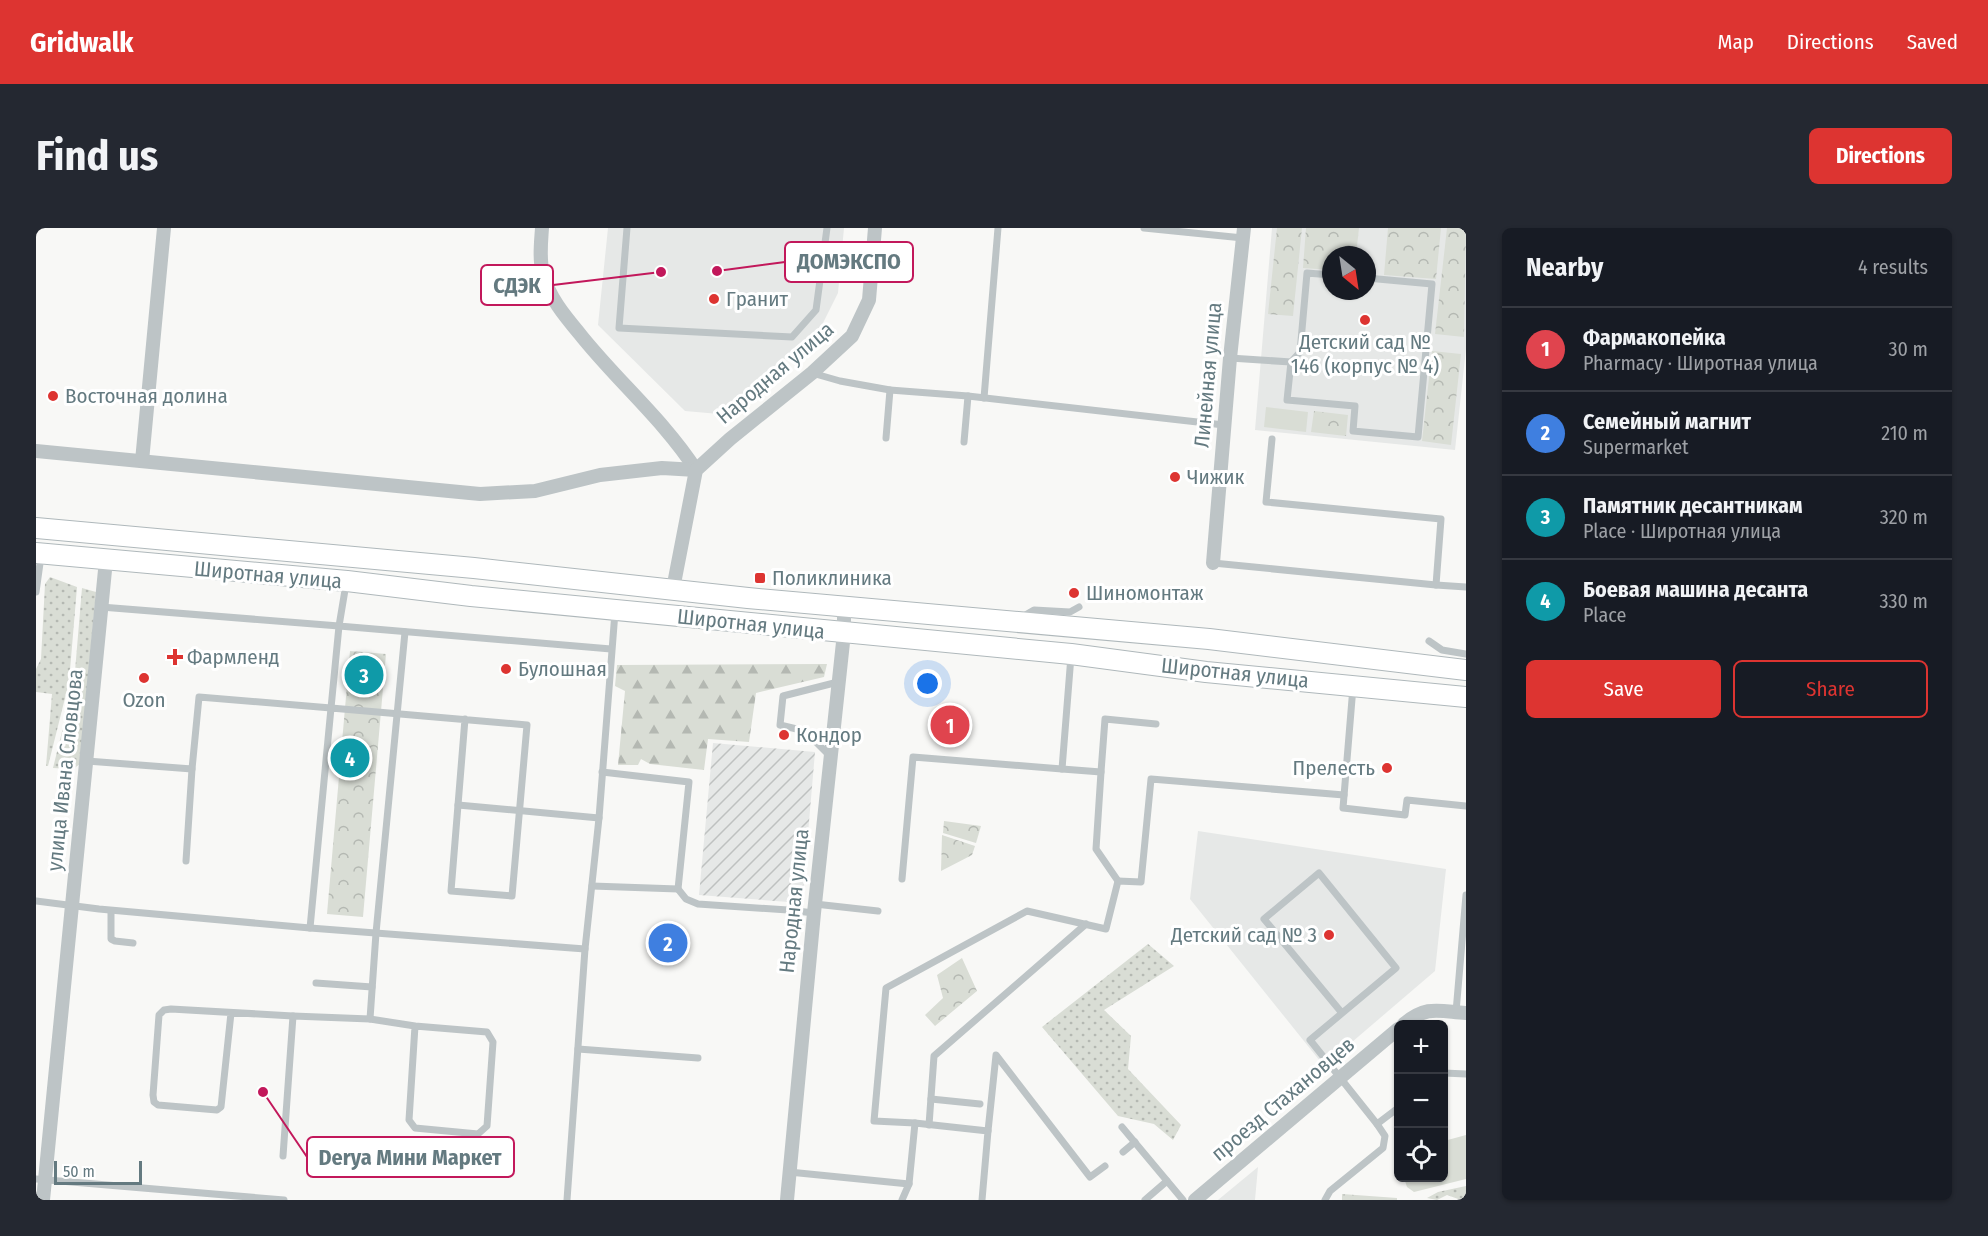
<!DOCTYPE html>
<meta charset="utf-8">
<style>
body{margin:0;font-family:"Fira Sans Condensed",sans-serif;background:#242831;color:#f1f3f6}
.controls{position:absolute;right:18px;bottom:18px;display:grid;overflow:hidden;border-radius:9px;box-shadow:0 2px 4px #0004}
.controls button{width:54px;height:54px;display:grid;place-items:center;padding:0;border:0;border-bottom:2px solid #363941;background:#171b24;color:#f1f3f6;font:30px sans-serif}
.compass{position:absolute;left:1286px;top:18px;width:54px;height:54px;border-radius:50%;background:#171b24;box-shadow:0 2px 4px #0004;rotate:150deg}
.scale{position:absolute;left:18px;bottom:15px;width:88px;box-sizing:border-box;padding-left:6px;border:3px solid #647a80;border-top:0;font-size:16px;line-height:21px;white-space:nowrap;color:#647a80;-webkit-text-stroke:4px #fff;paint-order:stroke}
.you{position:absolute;left:892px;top:456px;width:21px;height:21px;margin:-15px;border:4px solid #fff;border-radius:50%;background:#1a73e8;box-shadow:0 0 0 9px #1a73e833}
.badge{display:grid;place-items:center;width:39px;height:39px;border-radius:50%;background:#dd3431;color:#fff;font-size:20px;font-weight:700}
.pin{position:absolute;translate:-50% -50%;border:3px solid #fff;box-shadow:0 2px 6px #0006}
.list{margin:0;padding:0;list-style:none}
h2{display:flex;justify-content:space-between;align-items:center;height:78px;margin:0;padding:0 24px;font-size:26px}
h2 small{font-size:20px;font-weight:400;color:#9ea1a6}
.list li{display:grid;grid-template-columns:39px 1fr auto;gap:18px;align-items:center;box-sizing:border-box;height:84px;padding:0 24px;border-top:2px solid #363941}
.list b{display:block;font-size:22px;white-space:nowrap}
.list p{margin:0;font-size:20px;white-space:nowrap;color:#9ea1a6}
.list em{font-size:20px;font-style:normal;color:#9ea1a6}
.actions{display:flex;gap:12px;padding:18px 24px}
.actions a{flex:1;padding:14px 0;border:2px solid #dd3431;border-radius:9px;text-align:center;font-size:21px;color:#dd3431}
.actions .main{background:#dd3431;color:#fff}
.icon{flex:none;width:33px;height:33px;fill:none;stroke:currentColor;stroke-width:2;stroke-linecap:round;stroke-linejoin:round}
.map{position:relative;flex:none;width:1430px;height:972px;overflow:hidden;border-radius:9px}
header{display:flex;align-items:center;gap:36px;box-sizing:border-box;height:84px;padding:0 30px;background:#dd3431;color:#fff}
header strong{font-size:28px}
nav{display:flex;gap:33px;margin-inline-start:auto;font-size:21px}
.intro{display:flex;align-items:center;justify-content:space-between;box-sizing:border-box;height:144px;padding:0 36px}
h1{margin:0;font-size:42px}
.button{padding:15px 27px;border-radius:9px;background:#dd3431;color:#fff;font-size:21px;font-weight:700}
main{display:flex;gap:36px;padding:0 36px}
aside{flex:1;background:#171b24;border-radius:9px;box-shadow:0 2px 4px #0004}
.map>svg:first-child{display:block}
.built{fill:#e6e8e7;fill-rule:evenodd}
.industrial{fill:url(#industrial-furrows)}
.grass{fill:url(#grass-dots)}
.forest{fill:url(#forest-firs)}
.park{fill:url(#park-crowns)}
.garden{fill:#d9ddd5}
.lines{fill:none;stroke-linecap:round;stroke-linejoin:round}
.secondary-casing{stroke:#afb8bb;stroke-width:22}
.lane{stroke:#bdc4c6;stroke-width:7}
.street{stroke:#bdc4c6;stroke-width:14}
.secondary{stroke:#fff;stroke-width:20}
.poi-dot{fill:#dd3431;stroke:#fff;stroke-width:2}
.labels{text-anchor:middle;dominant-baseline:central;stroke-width:6;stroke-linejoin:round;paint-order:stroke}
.poi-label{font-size:21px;fill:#647a80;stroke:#fff;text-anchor:start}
.street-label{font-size:21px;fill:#647a80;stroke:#fff}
.leader{fill:none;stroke:#c2185b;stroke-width:2}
.callout-dot{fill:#c2185b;stroke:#fff;stroke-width:2}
.callout{fill:#fff;stroke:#c2185b;stroke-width:2}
.callout-label{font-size:22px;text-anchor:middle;font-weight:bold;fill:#647a80}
</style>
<header>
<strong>Gridwalk</strong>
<nav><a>Map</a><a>Directions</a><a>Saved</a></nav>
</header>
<div class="intro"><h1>Find us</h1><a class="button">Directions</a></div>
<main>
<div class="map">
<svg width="1430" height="972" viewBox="0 0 1430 972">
<defs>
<pattern id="industrial-furrows" width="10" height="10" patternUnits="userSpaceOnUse" patternTransform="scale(1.5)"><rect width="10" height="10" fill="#e6e8e7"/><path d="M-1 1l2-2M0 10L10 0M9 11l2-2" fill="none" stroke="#bec1c0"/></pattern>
<pattern id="grass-dots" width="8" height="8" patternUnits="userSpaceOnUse" patternTransform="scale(1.5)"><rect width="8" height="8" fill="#d9ddd5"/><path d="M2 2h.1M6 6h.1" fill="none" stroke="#b4b8b2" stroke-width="1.8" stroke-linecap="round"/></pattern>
<pattern id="forest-firs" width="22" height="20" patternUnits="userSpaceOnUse" patternTransform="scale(1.5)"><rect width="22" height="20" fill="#d9ddd5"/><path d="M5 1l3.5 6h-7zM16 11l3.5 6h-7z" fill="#b4b8b2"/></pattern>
<pattern id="park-crowns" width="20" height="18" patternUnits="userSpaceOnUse" patternTransform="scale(1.5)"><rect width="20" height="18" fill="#d9ddd5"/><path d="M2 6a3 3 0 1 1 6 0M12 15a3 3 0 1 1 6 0" fill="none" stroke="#b4b8b2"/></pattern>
</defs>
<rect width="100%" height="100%" fill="#f8f8f6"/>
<g class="built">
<path d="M572,0H808L802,65L784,101L683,186L649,183L562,97Z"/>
<path d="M1236,0H1430V121L1419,222L1219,202ZM1295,27H1331V63H1295Z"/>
<path d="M1162,603L1410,641L1399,743L1288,838L1154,671Z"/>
<path d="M1222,939L1219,972H1182Z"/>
</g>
<path class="industrial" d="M677,515L779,524L766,675L663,667Z"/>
<g class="grass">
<path d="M14,349L41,359L33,454L12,538H10L16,466L0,464V441L5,431L9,356Z"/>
<path d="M46,360L60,364L44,536L37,541L17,540L38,455Z"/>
<path d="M1112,716L1138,738L1068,782L1095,808L1092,841L1145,897L1137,912L1118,896L1082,888L1006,799Z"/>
<path d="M1430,958V969L1425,972L1411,967L1401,972L1391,970L1402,964Z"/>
</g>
<path class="forest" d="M791,436L788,449L720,465L713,514L672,511L668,542L614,536L605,531L602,537H582L589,463L579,458L581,437Z"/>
<g class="park">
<path d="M1241,0H1266L1257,88L1232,86Z"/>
<path d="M1270,0H1323L1320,27H1295V42L1267,40Z"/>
<path d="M1352,0H1405L1400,51L1348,47Z"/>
<path d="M1411,0H1430L1428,109L1399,106Z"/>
<path d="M1396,123L1425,126L1415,217L1386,213Z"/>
<path d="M1278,183L1312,187L1310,208L1275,204Z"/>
<path d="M314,423L350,426L327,689L291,686Z"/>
<path d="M908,593L945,598L940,615L907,605Z"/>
<path d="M906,607L939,618L936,627L905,643Z"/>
<path d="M926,730L941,763L899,798L889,787L907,770L901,747Z"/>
<path d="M1306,966L1361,970V972H1306Z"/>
</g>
<g class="garden">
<path d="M1230,179L1272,184L1270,204L1228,199Z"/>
<path d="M1430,907V951L1378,964L1371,959L1368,950H1408V913Z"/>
</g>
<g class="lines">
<defs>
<g id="secondary">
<path d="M0,300L438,340L712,370L1173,411L1430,442"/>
<path d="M0,325L311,353L435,368L1035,426L1170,444L1430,469"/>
</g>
</defs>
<use href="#secondary" class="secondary-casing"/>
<g class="lane">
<path d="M591,0L583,100L756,109L780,82L791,0"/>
<path d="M1108,0L1207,10"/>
<path d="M1295,47L1271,45L1264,124L1255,134L1251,172L1319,178L1317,203L1382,209L1396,56L1331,50"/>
<path d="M1194,130L1255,134"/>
<path d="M776,145L804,153L854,162L850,210"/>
<path d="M854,162L932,168L928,214"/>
<path d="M932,168L1188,197"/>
<path d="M948,170L962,0"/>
<path d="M1236,211L1230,274L1405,291L1400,357L1430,359"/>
<path d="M1177,335L1400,357"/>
<path d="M310,356L303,398L575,421"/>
<path d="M0,364L5,328"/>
<path d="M986,389L998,382L1034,384L1043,379"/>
<path d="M1393,413L1406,422L1430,426"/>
<path d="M1317,459L1307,580L1369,587L1371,572L1430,578"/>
<path d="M794,528L769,503L744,497L747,468L802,454"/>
<path d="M51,533L156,541L163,469L295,480L303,398L65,379"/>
<path d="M1026,541L1065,544L1060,621L1082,653"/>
<path d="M1065,544L1069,491L1120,496"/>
<path d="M422,577L563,590"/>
<path d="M150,633L156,541"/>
<path d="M866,651L877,529L1026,541L1035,428"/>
<path d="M556,658L642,661L653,554L566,544"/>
<path d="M642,661L650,671L662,676L752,682L778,685"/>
<path d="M0,673L63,681L274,700L549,721"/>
<path d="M779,676L842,683"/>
<path d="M75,683V711L79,713L97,715"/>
<path d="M274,700L295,480C360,486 426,491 491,497L476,668L415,663L429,491"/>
<path d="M280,755L336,759"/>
<path d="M1420,784L1430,667"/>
<path d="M195,785L185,879L181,882L122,877L118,874L117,867L123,787L128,782L135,781L257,788"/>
<path d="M1306,785L1228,691L1283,645L1360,740L1274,812L1341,896L1362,880"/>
<path d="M334,791L379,798L373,892L379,900L442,906L451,898L457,814L451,804L379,798"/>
<path d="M542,821L662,830"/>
<path d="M1408,845L1430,846"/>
<path d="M895,871L944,876"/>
<path d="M879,895L838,893L850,760L991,683L1070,701L1082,653L1105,654L1115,551L1308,567"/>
<path d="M893,897L898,828L1050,696"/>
<path d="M1086,899L1147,972"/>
<path d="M952,903L960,827L1054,949L1069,938"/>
<path d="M1087,924L1099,914"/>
<path d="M247,928L257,788L334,791L340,705L369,404"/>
<path d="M753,944L873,956L879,895L952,903L946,972"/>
<path d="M0,951L248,972"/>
<path d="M531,972L549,721L563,590L579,384"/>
<path d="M866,972L873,956"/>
<path d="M1109,972L1131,953"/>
<path d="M1289,972L1294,963L1347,920L1349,908L1341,896"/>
</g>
<g class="street">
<path d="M506,0C505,15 503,31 507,46C513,69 528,87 543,105C580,152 627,191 660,242"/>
<path d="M0,223L444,266L499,263L564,247L626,240L660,242"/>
<path d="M106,233L128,0"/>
<path d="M1177,335L1194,130L1208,0"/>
<path d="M637,361L660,242L694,211L776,145L816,108L833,72L839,0"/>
<path d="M1368,796C1391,777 1402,783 1430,785"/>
<path d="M7,972L70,332"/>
<path d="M751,972L778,685L808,405V379"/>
<path d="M1159,972L1362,801"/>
</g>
<use href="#secondary" class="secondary"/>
</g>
<g class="poi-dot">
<circle cx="678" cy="71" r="6"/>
<circle cx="1329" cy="92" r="6"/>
<circle cx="17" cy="168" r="6"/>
<circle cx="1139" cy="249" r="6"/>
<rect x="718" y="344" width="12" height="12" rx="3"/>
<circle cx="1038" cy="365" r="6"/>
<path d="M136 420h6v6h6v6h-6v6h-6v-6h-6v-6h6z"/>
<circle cx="470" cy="441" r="6"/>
<circle cx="108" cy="450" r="6"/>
<circle cx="748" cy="507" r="6"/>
<circle cx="1351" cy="540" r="6"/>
<circle cx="1293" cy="707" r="6"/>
</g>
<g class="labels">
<g class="poi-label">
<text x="690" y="71">Гранит</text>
<text x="1329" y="114" text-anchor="middle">Детский сад №<tspan x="1329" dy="24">146 (корпус № 4)</tspan></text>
<text x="29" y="168">Восточная долина</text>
<text x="1151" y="249">Чижик</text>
<text x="736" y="350">Поликлиника</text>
<text x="1050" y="365">Шиномонтаж</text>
<text x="151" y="429">Фармленд</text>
<text x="482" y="441">Булошная</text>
<text x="108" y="472" text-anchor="middle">Ozon</text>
<text x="760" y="507">Кондор</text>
<text x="1339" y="540" text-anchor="end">Прелесть</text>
<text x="1281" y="707" text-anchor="end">Детский сад № 3</text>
</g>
<g class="street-label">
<text transform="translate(739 145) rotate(-40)">Народная улица</text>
<text transform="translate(1172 147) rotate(-85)">Линейная улица</text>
<text transform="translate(232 347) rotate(5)">Широтная улица</text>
<text transform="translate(715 396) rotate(6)">Широтная улица</text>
<text transform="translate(1199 445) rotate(6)">Широтная улица</text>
<text transform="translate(29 542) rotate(-84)">улица Ивана Словцова</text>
<text transform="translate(758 673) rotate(-84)">Народная улица</text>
<text transform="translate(1247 871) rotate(-40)">проезд Стахановцев</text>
</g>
</g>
<path class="leader" d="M681 43L749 34M625 44L517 57M227 864L271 929"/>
<g class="callout-dot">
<circle cx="681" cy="43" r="6"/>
<circle cx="625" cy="44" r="6"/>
<circle cx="227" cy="864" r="6"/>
</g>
<g class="callout">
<rect x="749" y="14" width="128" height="40" rx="6"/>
<rect x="445" y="37" width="72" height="40" rx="6"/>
<rect x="271" y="909" width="207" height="40" rx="6"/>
</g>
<g class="callout-label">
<text x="813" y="41">ДОМЭКСПО</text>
<text x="481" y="65">СДЭК</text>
<text x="374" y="937">Derya Мини Маркет</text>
</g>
</svg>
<div class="controls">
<button>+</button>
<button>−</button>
<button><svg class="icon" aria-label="locate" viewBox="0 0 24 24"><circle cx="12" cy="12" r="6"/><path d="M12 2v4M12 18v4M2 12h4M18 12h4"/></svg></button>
</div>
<svg class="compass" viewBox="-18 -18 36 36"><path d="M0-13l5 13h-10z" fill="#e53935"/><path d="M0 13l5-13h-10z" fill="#9ea1a6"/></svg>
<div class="scale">50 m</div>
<div class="you"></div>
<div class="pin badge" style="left:914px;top:497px;background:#e0444e">1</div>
<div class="pin badge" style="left:632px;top:715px;background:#3f7fe0">2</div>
<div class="pin badge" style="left:328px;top:447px;background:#0f9aa8">3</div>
<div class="pin badge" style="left:314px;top:530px;background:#0f9aa8">4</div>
</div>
<aside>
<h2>Nearby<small>4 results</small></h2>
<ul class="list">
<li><span class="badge" style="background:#e0444e">1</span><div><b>Фармакопейка</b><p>Pharmacy · Широтная улица</p></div><em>30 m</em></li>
<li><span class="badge" style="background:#3f7fe0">2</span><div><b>Семейный магнит</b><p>Supermarket</p></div><em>210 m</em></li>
<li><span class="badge" style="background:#0f9aa8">3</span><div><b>Памятник десантникам</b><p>Place · Широтная улица</p></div><em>320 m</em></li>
<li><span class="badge" style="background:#0f9aa8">4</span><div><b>Боевая машина десанта</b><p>Place</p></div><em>330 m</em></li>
</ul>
<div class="actions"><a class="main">Save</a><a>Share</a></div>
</aside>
</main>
